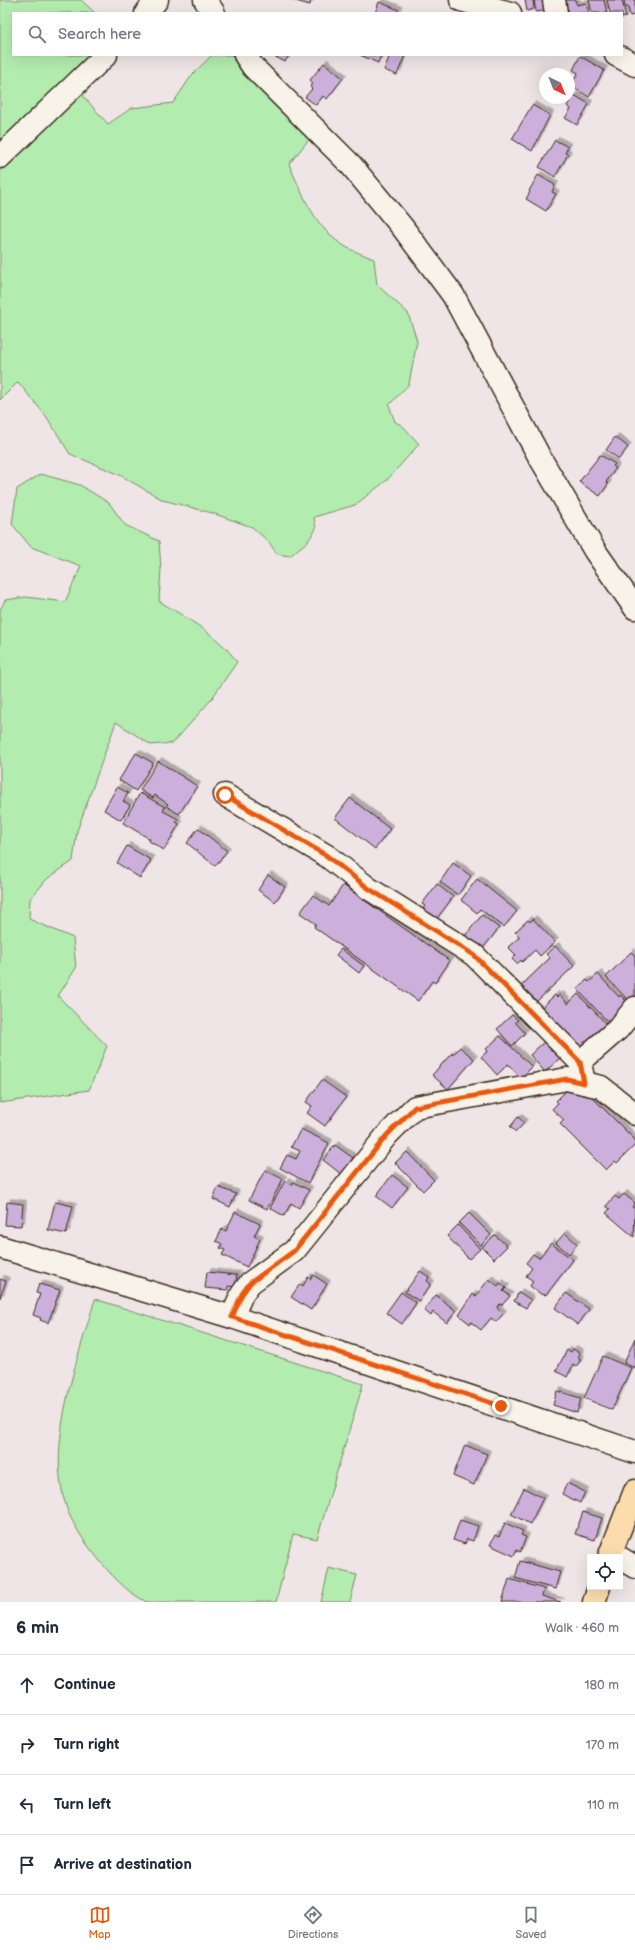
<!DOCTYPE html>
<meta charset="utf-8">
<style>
body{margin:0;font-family:"Balsamiq Sans",sans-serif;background:#f2f2f3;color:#1f2937}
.controls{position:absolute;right:12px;bottom:12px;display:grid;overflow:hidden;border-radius:0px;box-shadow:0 4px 16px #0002}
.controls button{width:36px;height:36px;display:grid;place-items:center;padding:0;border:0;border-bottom:1px solid #e0e1e3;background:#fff;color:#1f2937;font:20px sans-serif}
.compass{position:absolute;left:539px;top:68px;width:36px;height:36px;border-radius:50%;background:#fff;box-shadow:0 4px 16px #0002;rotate:137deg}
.stop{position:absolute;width:12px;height:12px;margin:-9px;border:3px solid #ea580c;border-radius:50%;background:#fff}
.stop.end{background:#ea580c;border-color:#fff;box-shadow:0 1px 4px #0008}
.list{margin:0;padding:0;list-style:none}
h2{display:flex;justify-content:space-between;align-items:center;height:52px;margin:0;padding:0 16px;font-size:17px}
h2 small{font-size:13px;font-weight:400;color:#747a83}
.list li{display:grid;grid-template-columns:26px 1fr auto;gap:12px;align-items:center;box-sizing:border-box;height:60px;padding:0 16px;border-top:1px solid #e0e1e3}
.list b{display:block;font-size:15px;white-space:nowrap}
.list em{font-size:13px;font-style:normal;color:#747a83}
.icon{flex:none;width:22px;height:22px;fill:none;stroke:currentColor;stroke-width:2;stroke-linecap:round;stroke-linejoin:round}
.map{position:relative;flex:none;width:635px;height:1602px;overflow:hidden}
.search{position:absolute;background:#fff;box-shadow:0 4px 16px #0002;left:12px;right:12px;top:12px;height:44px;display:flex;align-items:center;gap:10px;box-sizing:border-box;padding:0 14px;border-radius:0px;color:#747a83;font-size:15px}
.sheet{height:292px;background:#fff}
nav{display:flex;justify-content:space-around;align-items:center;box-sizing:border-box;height:56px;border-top:1px solid #e0e1e3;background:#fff;font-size:11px;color:#747a83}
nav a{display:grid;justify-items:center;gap:2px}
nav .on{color:#ea580c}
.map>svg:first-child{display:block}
.green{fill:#b3ecaf;stroke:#778b66}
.building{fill:#cdafdc;stroke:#3b2a1e;filter:url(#shadow)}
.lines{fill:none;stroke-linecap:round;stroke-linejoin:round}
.minor-casing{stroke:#3b2a1e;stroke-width:25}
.major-casing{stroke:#3b2a1e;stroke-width:25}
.minor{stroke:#f7f3e8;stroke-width:22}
.major{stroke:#fcdcac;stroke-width:22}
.route{stroke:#ea580c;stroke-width:5}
</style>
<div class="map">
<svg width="635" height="1602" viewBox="0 0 635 1602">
<defs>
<filter id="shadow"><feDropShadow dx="3.5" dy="-3.5" stdDeviation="0" flood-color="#0004"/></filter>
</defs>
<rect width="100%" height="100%" fill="#efe5e6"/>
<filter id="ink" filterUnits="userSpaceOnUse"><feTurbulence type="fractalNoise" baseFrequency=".025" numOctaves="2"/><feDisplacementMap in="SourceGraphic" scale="8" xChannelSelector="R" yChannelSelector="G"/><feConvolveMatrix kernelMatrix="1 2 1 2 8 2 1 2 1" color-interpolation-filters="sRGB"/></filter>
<g filter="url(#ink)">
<g class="green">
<path d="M0,0H81L95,13H13V55H110L107,65L83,96L108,124L132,108L173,103L192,75L212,55H233L246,73L311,137L289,164C302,194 316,230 346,247C355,252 365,255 374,259L377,285L408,313L417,341L409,384L389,405L395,422L402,425L419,444L387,480L355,505L314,517L316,529L308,541L290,556L277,554L268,541L252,527L212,513L163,500L118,474L70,454L46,416L18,382L0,400Z"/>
<path d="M41,474L80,485L109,503L125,525L159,541L161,569L159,601C186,618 219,635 237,662L210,701L173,743L151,745L116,722L77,831L73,861L47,879L30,899L29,919L73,938L76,968L58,996L107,1046L89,1090L0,1103V610L5,600L26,597L65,602L81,566L31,547L12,524L17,489Z"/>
<path d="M95,1299L363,1384L317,1539L293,1534L276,1602H147C126,1592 110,1574 96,1556C85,1543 71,1522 66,1506C45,1446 78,1358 95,1299Z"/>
<path d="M329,1568L357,1575L350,1602H321Z"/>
</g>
<g class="building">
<path d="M292,0H311L310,5Z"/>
<path d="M525,0H533L534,9L527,11Z"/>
<path d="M534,0H546L548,10L536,12Z"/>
<path d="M567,0H575L577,5L586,3L589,13H569L568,9L563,11L560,2Z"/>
<path d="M589,0H604L607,13H592Z"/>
<path d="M607,0H622L626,17L622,18V13H610Z"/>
<path d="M624,0H635V15L630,16L628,7H625Z"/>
<path d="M379,2L399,10L398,13H375Z"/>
<path d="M272,55H289L285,62Z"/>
<path d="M360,55H381L378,63Z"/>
<path d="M390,55H405L397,75L384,70Z"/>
<path d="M580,56L604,70L589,97L571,86L578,73L573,70Z"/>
<path d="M324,63L343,78L327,99L323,96L316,105L305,97L312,89L310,87L313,83L310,80Z"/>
<path d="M574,95L589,104L577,125L565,118L571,109L567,106Z"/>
<path d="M532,105L550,115L532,151L512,139Z"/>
<path d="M555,140L568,147L565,153L568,154L555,177L539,167Z"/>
<path d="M538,175L555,185L552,192L556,194L546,211L526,199L530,192L529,191Z"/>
<path d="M615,437L628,447L619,459L606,450Z"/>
<path d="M600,455L615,464L613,466L616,468L606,482L608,484L600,496L579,482Z"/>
<path d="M136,753L153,763L136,791L119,780Z"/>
<path d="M158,761L197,786L179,814L166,806L168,804L155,795L153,798L140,790Z"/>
<path d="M117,787L128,793L123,801L130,805L121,820L104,810Z"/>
<path d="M140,793L165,807L163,811L178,819L176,822L179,824L164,850L149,841L150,839L123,823Z"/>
<path d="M350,798L390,829L375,849L335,818Z"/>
<path d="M198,828L227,851L215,866L187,843Z"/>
<path d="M127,846L151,860L140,878L117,863Z"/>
<path d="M453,863L471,876L458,895L440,882Z"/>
<path d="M268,875L285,887L275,902L258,890Z"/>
<path d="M477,879L517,911L504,927L480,909L477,913L461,900Z"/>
<path d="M437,884L453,897L435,921L422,910L425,906L422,904Z"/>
<path d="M343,885L450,961L435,983L432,981L418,1001L314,927L316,924L300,913L313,895L329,906Z"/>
<path d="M482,915L499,928L480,952L463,938Z"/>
<path d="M533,919L555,942L540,956L535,950L522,962L521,960L517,964L512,959L516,955L508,947L520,937L515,932L528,920L530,922Z"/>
<path d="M555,946L574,966L536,1002L521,986L550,958L546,954Z"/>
<path d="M341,949L364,966L359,973L336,955Z"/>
<path d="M631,952L635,956V995L629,1001L606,977Z"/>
<path d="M598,974L619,997L620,995L627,1002L607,1021L577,989L587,980L589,982Z"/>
<path d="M578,994L609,1027L581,1053L537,1012L555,995L557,997L560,995L568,1004Z"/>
<path d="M512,1015L518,1020L515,1022L525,1033L512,1046L497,1029Z"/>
<path d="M500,1036L532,1067L521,1078L508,1064L497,1075L481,1057L488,1051L486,1049Z"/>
<path d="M545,1041L561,1057L545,1072L530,1055Z"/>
<path d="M460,1047L474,1059L448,1089L432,1075L452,1053L453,1055Z"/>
<path d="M322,1080L346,1097L325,1126L307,1113L312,1106L306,1102Z"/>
<path d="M569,1088L587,1092L635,1140V1145L617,1163L615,1161L606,1170L560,1124L564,1120L552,1109L558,1103L556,1101Z"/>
<path d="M518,1117L524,1123L516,1132L510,1127Z"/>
<path d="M301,1129L329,1143L308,1183L280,1168L287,1155L296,1159L300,1151L291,1147Z"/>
<path d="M335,1145L353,1158L341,1174L323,1160Z"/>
<path d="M407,1152L434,1180L423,1191L395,1163Z"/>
<path d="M265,1170L283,1179L267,1209L249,1200Z"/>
<path d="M392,1175L408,1187L392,1208L376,1196Z"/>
<path d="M285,1181L292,1185L293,1182L309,1190L299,1208L291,1203L284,1216L270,1208Z"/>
<path d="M218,1187L236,1194L230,1207L213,1199Z"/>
<path d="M624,1194L635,1203L632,1207L635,1209L634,1237L606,1213L610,1209L606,1206L615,1196L619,1199Z"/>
<path d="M7,1202L23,1204L21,1226L5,1225Z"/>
<path d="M55,1202L73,1206L66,1234L48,1230Z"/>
<path d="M235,1212L260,1224L254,1236L260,1239L247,1267L222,1255L225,1250L220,1248L222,1244L216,1241L222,1229L226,1231Z"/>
<path d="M469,1213L491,1235L481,1245L459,1223Z"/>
<path d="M458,1225L480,1249L469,1259L447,1236Z"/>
<path d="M565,1233L577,1244L569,1254L556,1243Z"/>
<path d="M495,1235L507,1246L494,1259L482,1247Z"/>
<path d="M551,1243L573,1260L546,1295L543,1294L542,1295L530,1286L533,1281L526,1276L532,1268L526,1263L533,1254L539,1258Z"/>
<path d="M420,1271L429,1277L427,1281L431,1284L419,1301L405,1292Z"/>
<path d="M207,1272L237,1275L235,1287L228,1286V1290L205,1288Z"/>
<path d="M313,1275L327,1284L311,1310L291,1297L300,1284L303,1286L308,1277L311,1279Z"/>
<path d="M0,1279L6,1281L0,1298Z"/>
<path d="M489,1279L498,1286L500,1283L506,1288L503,1291L510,1296L502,1305L500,1304L497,1308L503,1314L496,1322L491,1318L481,1330L471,1322L470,1324L459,1315L473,1294L476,1296Z"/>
<path d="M39,1284L60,1290L48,1323L40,1320L41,1318L33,1315L40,1294L36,1293Z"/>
<path d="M401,1292L416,1303L402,1324L386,1313Z"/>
<path d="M519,1292L531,1300L526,1308L514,1301Z"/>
<path d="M566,1293L589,1309L578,1325L555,1308Z"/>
<path d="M436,1295L456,1311L447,1323L433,1312L431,1316L424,1310Z"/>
<path d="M635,1338V1368L624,1363Z"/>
<path d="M573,1349L580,1353L578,1358L581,1359L576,1367L573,1365L567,1377L556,1371L567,1350L571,1352Z"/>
<path d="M603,1356L631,1368L612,1410L584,1398Z"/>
<path d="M557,1391L581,1398L577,1413L553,1405Z"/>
<path d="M465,1445L487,1454L474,1485L453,1476Z"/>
<path d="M567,1483L585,1492L580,1503L562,1494Z"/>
<path d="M524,1488L543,1498L530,1524L511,1514Z"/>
<path d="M583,1512L602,1518L595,1540L575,1534Z"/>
<path d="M460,1520L478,1526L473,1541L467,1539L465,1544L453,1540Z"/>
<path d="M505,1523L523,1531L521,1535L526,1537L520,1552L517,1550L514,1556L490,1545L495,1535L499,1537Z"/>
<path d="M520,1561L560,1572L555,1589L515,1578Z"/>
<path d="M509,1579L544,1589L542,1596L561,1602H502Z"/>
</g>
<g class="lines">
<defs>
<g id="minor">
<path d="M205,0L214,13"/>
<path d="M461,0L510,13"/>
<path d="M554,0L556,13"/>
<path d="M146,13L157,0"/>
<path d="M245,55L253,67L351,165L403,228L453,295L539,456L595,551L635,608"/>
<path d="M616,55L635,65"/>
<path d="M0,157L106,55"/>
<path d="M225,795L327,856L368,888L474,955L580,1062L584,1083"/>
<path d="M580,1062L618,1029L635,1008"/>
<path d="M0,1247L232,1317L635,1452"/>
<path d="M232,1317L242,1294L250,1283L294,1251L387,1135L415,1107L567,1079L601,1087L635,1114"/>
<path d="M620,1558L635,1567"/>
</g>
<g id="major">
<path d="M609,1557L635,1491"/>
<path d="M594,1602L599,1587"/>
</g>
</defs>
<use href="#minor" class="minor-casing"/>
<use href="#major" class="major-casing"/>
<use href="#minor" class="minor"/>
<use href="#major" class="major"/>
</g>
</g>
<g class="lines" filter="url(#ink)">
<path class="route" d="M225,795L327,856L368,888L474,955L580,1062L584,1083L567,1079L415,1107L387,1135L294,1251L250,1283L242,1294L232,1317L501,1406"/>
</g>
</svg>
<div class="controls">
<button><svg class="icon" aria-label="locate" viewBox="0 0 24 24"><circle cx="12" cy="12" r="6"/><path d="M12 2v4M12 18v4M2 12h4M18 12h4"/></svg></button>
</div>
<svg class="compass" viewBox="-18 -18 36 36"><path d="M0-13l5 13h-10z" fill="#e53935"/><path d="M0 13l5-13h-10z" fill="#747a83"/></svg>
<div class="stop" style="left:225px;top:795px"></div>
<div class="stop end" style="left:501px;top:1406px"></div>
<div class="search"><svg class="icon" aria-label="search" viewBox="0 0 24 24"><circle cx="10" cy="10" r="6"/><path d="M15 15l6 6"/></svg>Search here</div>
</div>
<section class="sheet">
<h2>6 min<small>Walk · 460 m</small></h2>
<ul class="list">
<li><svg class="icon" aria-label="ahead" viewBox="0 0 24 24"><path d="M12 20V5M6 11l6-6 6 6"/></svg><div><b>Continue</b></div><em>180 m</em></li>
<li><svg class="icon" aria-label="right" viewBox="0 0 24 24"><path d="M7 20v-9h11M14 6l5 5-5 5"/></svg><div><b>Turn right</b></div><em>170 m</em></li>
<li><svg class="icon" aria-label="left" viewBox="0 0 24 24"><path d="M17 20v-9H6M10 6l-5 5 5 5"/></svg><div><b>Turn left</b></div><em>110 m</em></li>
<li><svg class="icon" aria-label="arrive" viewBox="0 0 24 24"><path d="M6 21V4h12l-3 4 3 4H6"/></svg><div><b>Arrive at destination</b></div></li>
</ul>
</section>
<nav>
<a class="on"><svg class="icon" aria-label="map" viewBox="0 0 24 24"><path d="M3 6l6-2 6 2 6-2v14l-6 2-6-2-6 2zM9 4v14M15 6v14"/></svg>Map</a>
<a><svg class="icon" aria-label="directions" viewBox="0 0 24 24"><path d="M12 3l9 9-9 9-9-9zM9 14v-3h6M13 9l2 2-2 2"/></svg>Directions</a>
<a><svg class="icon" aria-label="saved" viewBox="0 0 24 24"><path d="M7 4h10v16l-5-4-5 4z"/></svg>Saved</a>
</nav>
